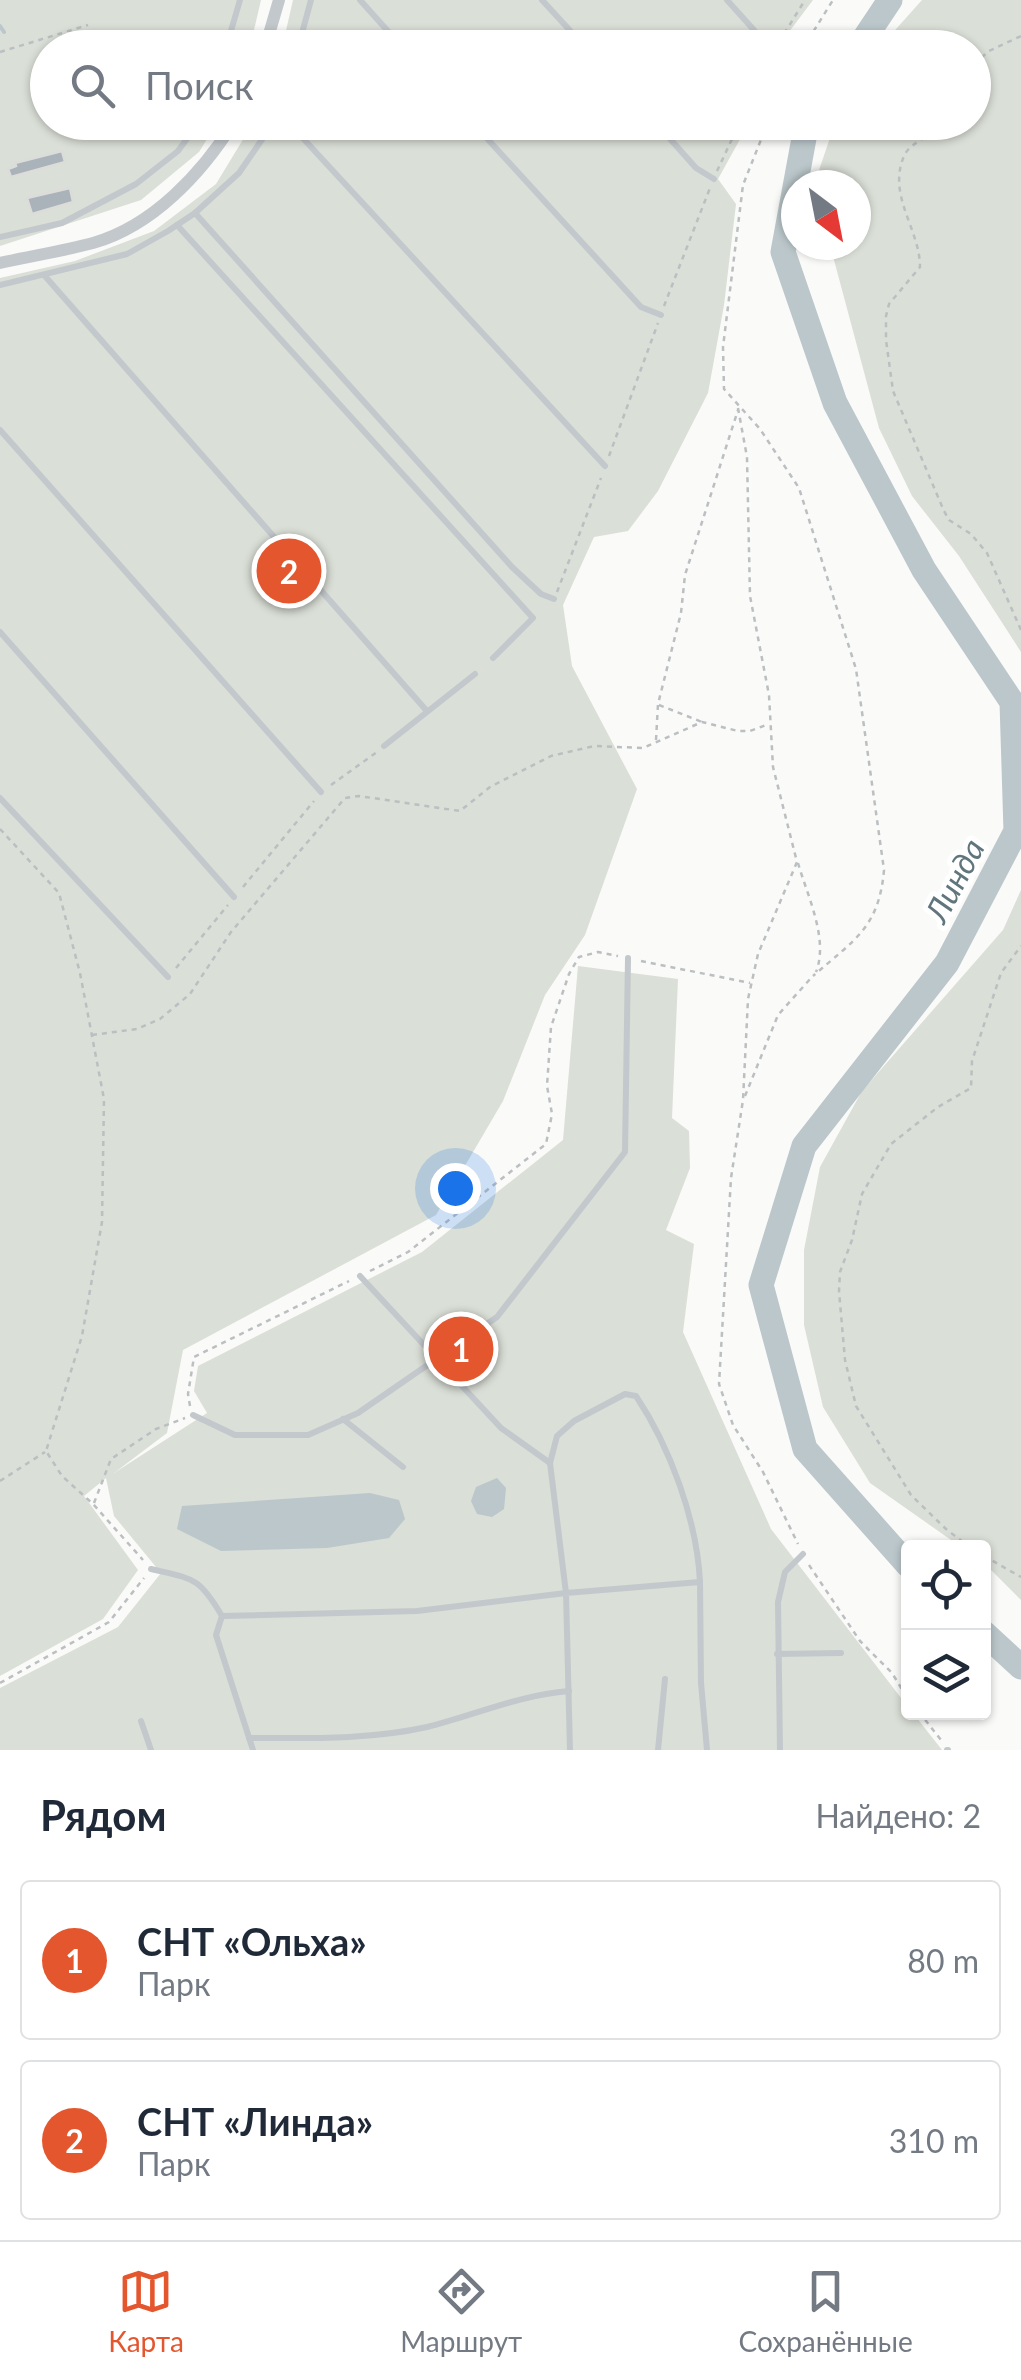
<!DOCTYPE html>
<html lang="ru">
<meta charset="utf-8">
<style>
body{margin:0;font-family:Lato,sans-serif;background:#f2f2f3;color:#1f2937}
.controls{position:absolute;right:30px;bottom:30px;display:grid;overflow:hidden;border-radius:10px;box-shadow:0 2px 8px #0004}
.controls button{width:90px;height:90px;display:grid;place-items:center;padding:0;border:0;border-bottom:2px solid #e0e1e3;background:#fff;color:#1f2937;font:50px sans-serif}
.compass{position:absolute;left:781px;top:170px;width:90px;height:90px;border-radius:50%;background:#fff;box-shadow:0 2px 8px #0004;rotate:148deg}
.you{position:absolute;left:455px;top:1188px;width:35px;height:35px;margin:-25px;border:8px solid #fff;border-radius:50%;background:#1a73e8;box-shadow:0 0 0 15px #1a73e833}
.badge{display:grid;place-items:center;width:65px;height:65px;border-radius:50%;background:#e4572e;color:#fff;font-size:32px;font-weight:700}
.pin{position:absolute;translate:-50% -50%;border:5px solid #fff;box-shadow:0 2px 10px #0006}
.list{margin:0;padding:0;list-style:none}
h2{display:flex;justify-content:space-between;align-items:center;height:130px;margin:0;padding:0 40px;font-size:42px}
h2 small{font-size:32px;font-weight:400;color:#747a83}
.list li{display:grid;grid-template-columns:65px 1fr auto;gap:30px;align-items:center;box-sizing:border-box;height:160px;margin:0 20px 20px;padding:0 20px;border:2px solid #e0e1e3;border-radius:10px}
.list b{display:block;font-size:38px;white-space:nowrap}
.list p{margin:0;font-size:32px;white-space:nowrap;color:#747a83}
.list em{font-size:32px;font-style:normal;color:#747a83}
.icon{flex:none;width:55px;height:55px;fill:none;stroke:currentColor;stroke-width:2;stroke-linecap:round;stroke-linejoin:round}
.map{position:relative;flex:none;width:1021px;height:1750px;overflow:hidden}
.search{position:absolute;background:#fff;box-shadow:0 2px 8px #0004;left:30px;right:30px;top:30px;height:110px;display:flex;align-items:center;gap:25px;box-sizing:border-box;padding:0 35px;border-radius:55px;color:#747a83;font-size:38px}
.sheet{height:490px;background:#fff}
nav{display:flex;justify-content:space-around;align-items:center;box-sizing:border-box;height:140px;border-top:2px solid #e0e1e3;background:#fff;font-size:28px;color:#747a83}
nav a{display:grid;justify-items:center;gap:5px}
nav .on{color:#e4572e}
.map>svg:first-child{display:block}
.green{fill:#dadfd7}
.water{fill:#bbc7cb}
.lines{fill:none;stroke-linecap:round;stroke-linejoin:round}
.stream{stroke:#bbc7cb;stroke-width:4}
.river{stroke:#bbc7cb;stroke-width:25}
.building{fill:#aab3b9;stroke:#dcdcda;stroke-width:2.5}
.path{stroke:#bbbfc2;stroke-width:2.5;stroke-dasharray:5 5;stroke-linecap:butt}
.service{stroke:#c3c8cc;stroke-width:6}
.minor{stroke:#c3c8cc;stroke-width:12}
.labels{text-anchor:middle;dominant-baseline:central;stroke-width:10;stroke-linejoin:round;paint-order:stroke}
.water-label{font-size:32px;font-style:italic;fill:#60757c;stroke:#fff}
</style>
<div class="map">
<svg width="1021" height="1750" viewBox="0 0 1021 1750">
<rect width="100%" height="100%" fill="#fafaf8"/>
<g class="green">
<path d="M0,0H261L250,47L48,48V122L217,123L199,152L141,200L0,246Z"/>
<path d="M293,0H813L789,32L790,39L786,47L282,48Z"/>
<path d="M922,0H1021V652L959,556L912,496L879,428L830,245H856V185H816L815,182L835,123L974,122V48L880,47Z"/>
<path d="M253,123H749L718,179L736,204L724,305L708,393L658,491L628,531L594,537L563,605L572,666L637,789L585,935L545,995L503,1101L436,1215L183,1350L167,1433L114,1473L207,1413L194,1391L198,1366L422,1252L563,1140L578,966L678,979L672,1118L689,1131L690,1168L666,1230L694,1244L683,1332L771,1529L908,1707V1712L913,1713L942,1750H0V1688L118,1627L161,1573L114,1516L106,1478L84,1496L138,1570L103,1619L0,1676V278L75,261L154,231L216,184Z"/>
<path d="M1021,890V1600L984,1563V1548L961,1547L870,1483L823,1407L804,1325V1250L820,1167L862,1091L1003,930Z"/>
</g>
<g class="water">
<path d="M497,1478L506,1488L504,1509L492,1517L477,1514L471,1501L476,1487Z"/>
<path d="M370,1493L399,1500L405,1519L389,1538L327,1548L221,1551L177,1529L182,1506Z"/>
</g>
<g class="lines">
<path class="stream" d="M0,26L4,32"/>
<g class="river">
<path d="M858,48L890,0"/>
<path d="M807,122L783,252L835,403L924,570L1012,702L1016,831L947,963L804,1146L761,1285L805,1449L908,1565"/>
<path d="M984,1633L1021,1667"/>
</g>
</g>
<g class="building">
<path d="M62,151L65,162L11,177L8,169L16,166L15,163Z"/>
<path d="M70,188L73,202L32,214L27,198Z"/>
</g>
<g class="lines">
<g class="path">
<path d="M779,42L805,0"/>
<path d="M803,48L833,0"/>
<path d="M0,52L88,25"/>
<path d="M974,64L989,51L1021,36"/>
<path d="M768,122L743,185L723,347L724,389L760,429L799,488L856,669L884,870C879,928 854,940 813,976"/>
<path d="M938,122C930,139 910,142 904,156C887,196 920,229 920,267L889,304L886,316V340L893,391L944,511L949,520L971,534L987,553L1021,630"/>
<path d="M717,171L740,122"/>
<path d="M664,306L710,188"/>
<path d="M738,408L747,457L750,596L769,695L773,767L797,862L758,954L748,999L743,1100L731,1178L719,1384L733,1425L763,1472L798,1544"/>
<path d="M609,456L658,323"/>
<path d="M557,592L601,478"/>
<path d="M659,705L702,722"/>
<path d="M656,740L658,704L681,613L685,575L738,410"/>
<path d="M331,785L377,752"/>
<path d="M0,829L59,893L80,973L104,1099L102,1222L82,1336L46,1451L62,1476L93,1504L143,1560"/>
<path d="M798,863C807,895 829,939 816,972"/>
<path d="M243,887L314,801"/>
<path d="M641,961L750,983"/>
<path d="M176,968L228,905"/>
<path d="M92,1035L137,1029L160,1019L190,994L231,932L345,798L359,796L460,811L490,787L551,756L594,746L643,748L702,722L738,731H750L769,724"/>
<path d="M745,1096L778,1015L811,978"/>
<path d="M370,1271L408,1252L546,1144L552,1114L547,1086L551,1027L569,974L579,957L598,952L618,956"/>
<path d="M190,1406L188,1394L194,1357L349,1281"/>
<path d="M0,1481L45,1452"/>
<path d="M94,1503L111,1459L156,1429L185,1418"/>
<path d="M971,1548L946,1529L911,1495L856,1406L845,1360L839,1291L840,1272L852,1240L862,1194L891,1144L938,1107L971,1088L972,1061L1001,973L1021,946"/>
<path d="M984,1556L1021,1577"/>
<path d="M809,1565L860,1641L892,1673L908,1699"/>
<path d="M0,1683L109,1622L144,1578"/>
<path d="M919,1712L941,1740"/>
</g>
<g class="service">
<path d="M360,0L403,48"/>
<path d="M542,0L586,48"/>
<path d="M727,0L770,48"/>
<path d="M226,48L240,0"/>
<path d="M298,48L311,0"/>
<path d="M288,122L605,466"/>
<path d="M472,122L641,307L661,315"/>
<path d="M655,122L696,168L714,179"/>
<path d="M195,213L512,567L541,594L554,599"/>
<path d="M177,225L533,618L493,658"/>
<path d="M0,237L62,223L136,184L178,151L199,122"/>
<path d="M44,275L426,710"/>
<path d="M0,285L127,254L168,231L195,213L239,173L274,122"/>
<path d="M0,430L321,792"/>
<path d="M0,632L234,897"/>
<path d="M384,746L475,674"/>
<path d="M0,798L168,977"/>
<path d="M360,1276L501,1428L550,1463"/>
<path d="M193,1415L235,1435H308L358,1413L497,1317L625,1152L628,958"/>
<path d="M343,1419L403,1467"/>
<path d="M151,1569C194,1579 199,1577 222,1616L216,1635L253,1750"/>
<path d="M700,1582L701,1683L707,1750"/>
<path d="M222,1616L417,1611L566,1593L550,1463L557,1436L574,1421L625,1394L636,1396C670,1447 697,1520 700,1582L566,1593L570,1750"/>
<path d="M777,1654L841,1653"/>
<path d="M141,1721L151,1750"/>
<path d="M249,1738C308,1738 369,1740 427,1727C475,1715 519,1695 569,1691"/>
<path d="M658,1750L665,1679"/>
<path d="M780,1750L778,1602L785,1572L803,1554"/>
<path d="M947,1750H948"/>
</g>
<g class="minor">
<path d="M265,48L279,0"/>
<path d="M0,263C31,256 63,251 93,243C153,226 202,173 234,122"/>
</g>
</g>
<g class="labels">
<g class="water-label">
<text transform="translate(954 880) rotate(-62)">Линда</text>
</g>
</g>
</svg>
<div class="controls">
<button><svg class="icon" aria-label="locate" viewBox="0 0 24 24"><circle cx="12" cy="12" r="6"/><path d="M12 2v4M12 18v4M2 12h4M18 12h4"/></svg></button>
<button><svg class="icon" aria-label="layers" viewBox="0 0 24 24"><path d="M12 4l9 5-9 5-9-5zM3 14l9 5 9-5"/></svg></button>
</div>
<svg class="compass" viewBox="-18 -18 36 36"><path d="M0-13l5 13h-10z" fill="#e53935"/><path d="M0 13l5-13h-10z" fill="#747a83"/></svg>
<div class="you"></div>
<div class="pin badge" style="left:461px;top:1349px">1</div>
<div class="pin badge" style="left:289px;top:571px">2</div>
<div class="search"><svg class="icon" aria-label="search" viewBox="0 0 24 24"><circle cx="10" cy="10" r="6"/><path d="M15 15l6 6"/></svg>Поиск</div>
</div>
<section class="sheet">
<h2>Рядом<small>Найдено: 2</small></h2>
<ul class="list">
<li><span class="badge">1</span><div><b>СНТ «Ольха»</b><p>Парк</p></div><em>80 m</em></li>
<li><span class="badge">2</span><div><b>СНТ «Линда»</b><p>Парк</p></div><em>310 m</em></li>
</ul>
</section>
<nav>
<a class="on"><svg class="icon" aria-label="map" viewBox="0 0 24 24"><path d="M3 6l6-2 6 2 6-2v14l-6 2-6-2-6 2zM9 4v14M15 6v14"/></svg>Карта</a>
<a><svg class="icon" aria-label="directions" viewBox="0 0 24 24"><path d="M12 3l9 9-9 9-9-9zM9 14v-3h6M13 9l2 2-2 2"/></svg>Маршрут</a>
<a><svg class="icon" aria-label="saved" viewBox="0 0 24 24"><path d="M7 4h10v16l-5-4-5 4z"/></svg>Сохранённые</a>
</nav>
